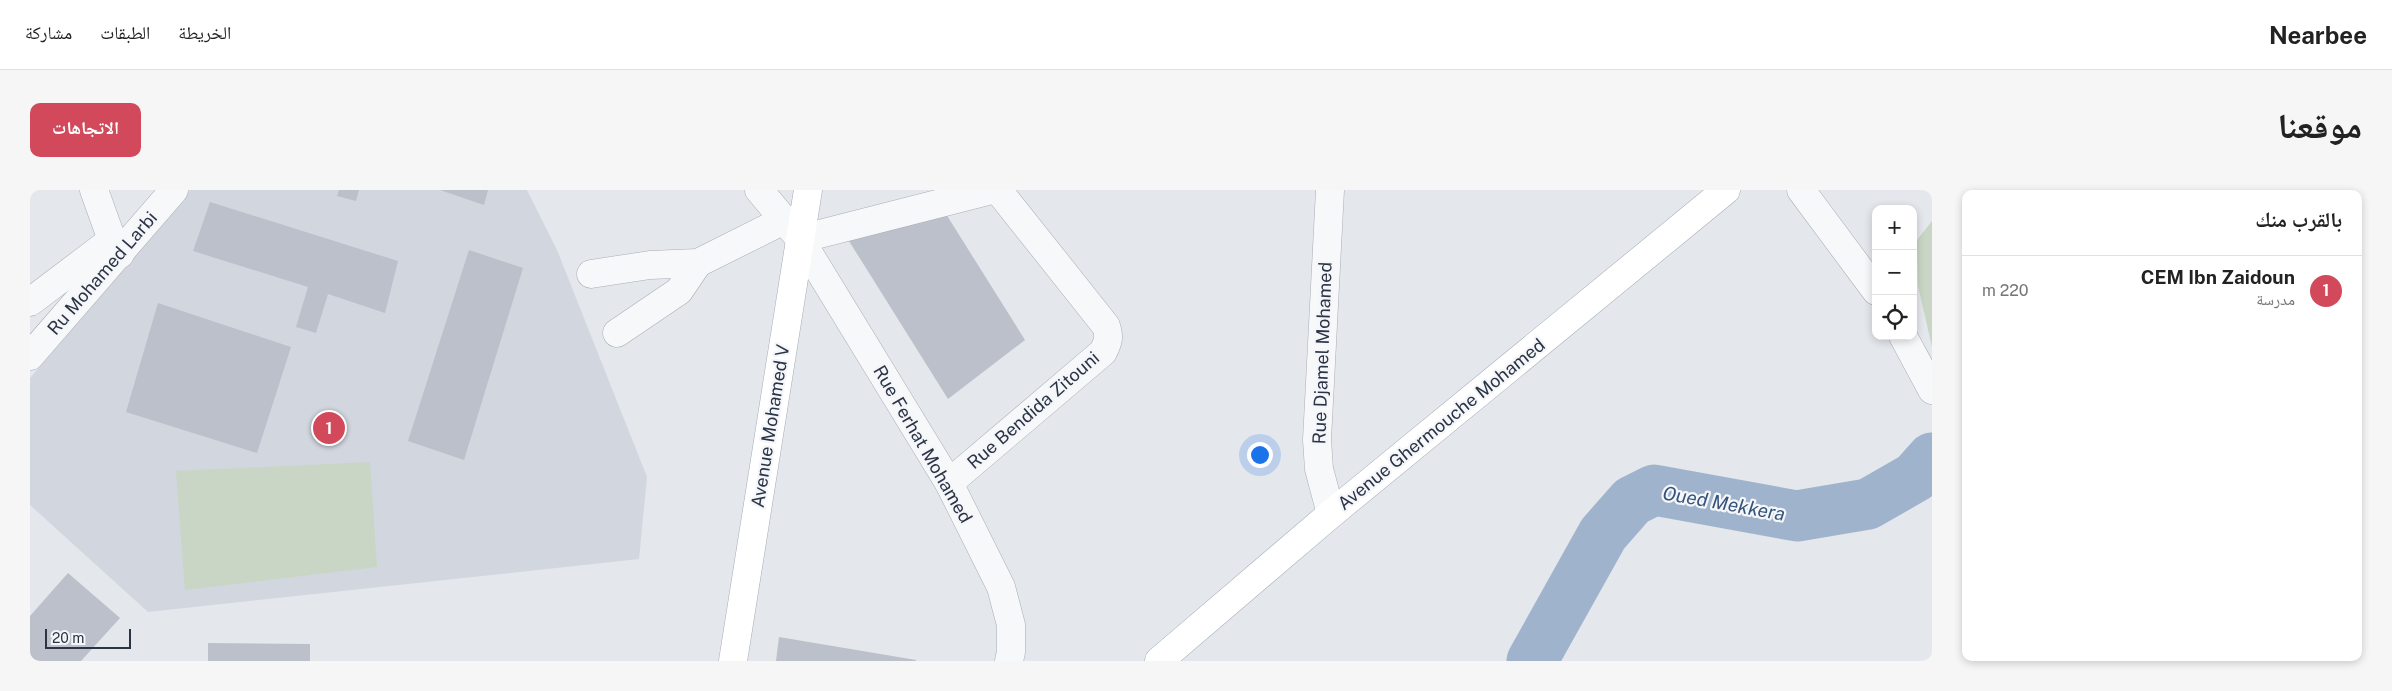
<!DOCTYPE html>
<html lang="ar">
<meta charset="utf-8">
<style>
body{margin:0;font-family:"Public Sans","Noto Naskh Arabic",sans-serif;background:#f6f6f6;color:#222;direction:rtl}
.controls{position:absolute;right:15px;top:15px;display:grid;overflow:hidden;border-radius:10px;box-shadow:0 2px 8px #0003}
.controls button{width:45px;height:45px;display:grid;place-items:center;padding:0;border:0;border-bottom:1px solid #e0e0e0;background:#fff;color:#222;font:25px sans-serif}
.scale{position:absolute;left:15px;bottom:12px;width:86px;box-sizing:border-box;padding-left:5px;border:2px solid #2b3445;border-top:0;font-size:14px;line-height:18px;white-space:nowrap;color:#2b3445;-webkit-text-stroke:4px #f4f6f9;paint-order:stroke}
.you{position:absolute;left:1229px;top:264px;width:18px;height:18px;margin:-12px;border:4px solid #fff;border-radius:50%;background:#1a73e8;box-shadow:0 0 0 8px #1a73e833}
.badge{display:grid;place-items:center;width:32px;height:32px;border-radius:50%;background:#d1495b;color:#fff;font-size:16px;font-weight:700}
.pin{position:absolute;translate:-50% -50%;border:2px solid #fff;box-shadow:0 1px 5px #0006}
.list{margin:0;padding:0;list-style:none}
h2{display:flex;justify-content:space-between;align-items:center;height:65px;margin:0;padding:0 20px;font-size:21px}
h2 small{font-size:16px;font-weight:400;color:#767676}
.list li{display:grid;grid-template-columns:32px 1fr auto;gap:15px;align-items:center;box-sizing:border-box;height:70px;padding:0 20px;border-top:1px solid #e0e0e0}
.list b{display:block;font-size:19px;white-space:nowrap}
.list p{margin:0;font-size:16px;white-space:nowrap;color:#767676}
.list em{font-size:16px;font-style:normal;color:#767676}
.icon{flex:none;width:28px;height:28px;fill:none;stroke:currentColor;stroke-width:2;stroke-linecap:round;stroke-linejoin:round}
.map{position:relative;flex:none;width:1902px;height:471px;overflow:hidden;direction:ltr;border-radius:10px}
header{display:flex;align-items:center;gap:30px;box-sizing:border-box;height:70px;padding:0 25px;background:#fff;border-bottom:1px solid #e0e0e0}
header strong{font-size:24px}
nav{display:flex;gap:28px;margin-inline-start:auto;font-size:18px}
.intro{display:flex;align-items:center;justify-content:space-between;box-sizing:border-box;height:120px;padding:0 30px}
h1{margin:0;font-size:35px}
.button{padding:12px 22px;border-radius:10px;background:#d1495b;color:#fff;font-size:18px;font-weight:700}
main{display:flex;gap:30px;padding:0 30px}
aside{flex:1;background:#fff;border-radius:10px;box-shadow:0 2px 8px #0003}
.map>svg:first-child{display:block}
.built{fill:#d2d6de}
.green{fill:#c9d6c5}
.lines{fill:none;stroke-linecap:round;stroke-linejoin:round}
.river{stroke:#9fb4cc;stroke-width:51}
.building{fill:#bbc0ca}
.minor-casing{stroke:#a9aeb7;stroke-width:29}
.major-casing{stroke:#a3abb8;stroke-width:29}
.minor{stroke:#f7f8fa;stroke-width:28}
.major{stroke:#fff;stroke-width:28}
.labels{text-anchor:middle;dominant-baseline:central;stroke-width:4.5;stroke-linejoin:round;paint-order:stroke}
.street-label{font-size:18px;fill:#2b3445;stroke:#f4f6f9}
.water-label{font-size:19px;font-style:italic;fill:#34527a;stroke:#f4f6f9}
</style>
<header>
<strong>Nearbee</strong>
<nav><a>الخريطة</a><a>الطبقات</a><a>مشاركة</a></nav>
</header>
<div class="intro"><h1>موقعنا</h1><a class="button">الاتجاهات</a></div>
<main>
<aside>
<h2>بالقرب منك<small></small></h2>
<ul class="list">
<li><span class="badge">1</span><div><b>CEM Ibn Zaidoun</b><p>مدرسة</p></div><em>220 m</em></li>
</ul>
</aside>
<div class="map">
<svg width="1902" height="471" viewBox="0 0 1902 471">
<rect width="100%" height="100%" fill="#e4e7ec"/>
<path class="built" d="M160,0H497L527,60L617,287L609,369L118,422L0,315V188Z"/>
<g class="green">
<path d="M1902,31V157L1888,96L1887,50Z"/>
<path d="M340,272L347,377L155,400L146,281Z"/>
</g>
<g class="lines">
<path class="river" d="M1502,471L1573,344L1602,311L1624,300L1767,326L1838,314L1885,287L1902,268"/>
</g>
<g class="building">
<path d="M309,0H329L326,11L307,6Z"/>
<path d="M410,0H458L454,15Z"/>
<path d="M180,12L368,71L355,123L298,104L286,143L266,137L278,97L163,61Z"/>
<path d="M911,16L995,150L918,209L814,43Z"/>
<path d="M439,60L493,78L434,270L378,251Z"/>
<path d="M128,113L261,157L227,263L96,222Z"/>
<path d="M38,383L90,428L51,471H0V426Z"/>
<path d="M749,447L886,470V471H746Z"/>
<path d="M178,453L280,454V471H178Z"/>
</g>
<g class="lines">
<defs>
<g id="minor">
<path d="M64,0L82,50L90,64"/>
<path d="M729,0L770,49L919,293L971,397L981,435V462L979,471"/>
<path d="M1300,0L1287,250L1289,279L1301,324"/>
<path d="M1771,0L1846,101"/>
<path d="M770,49L962,0"/>
<path d="M561,84L620,75L668,73L756,29"/>
<path d="M0,112L82,50"/>
<path d="M587,143L649,101L668,73"/>
<path d="M1873,146L1902,200"/>
<path d="M0,166L144,0"/>
<path d="M919,293L1073,162C1078,152 1080,147 1076,136L968,0"/>
</g>
<g id="major">
<path d="M703,471L778,0"/>
<path d="M1129,471L1301,324L1696,0"/>
</g>
</defs>
<use href="#minor" class="minor-casing"/>
<use href="#major" class="major-casing"/>
<use href="#minor" class="minor"/>
<use href="#major" class="major"/>
</g>
<g class="labels">
<g class="street-label">
<text transform="translate(72 83) rotate(-49)">Ru Mohamed Larbi</text>
<text transform="translate(1292 163) rotate(-88)">Rue Djamel Mohamed</text>
<text transform="translate(1003 220) rotate(-41)">Rue Bendida Zitouni</text>
<text transform="translate(1411 234) rotate(-39)">Avenue Ghermouche Mohamed</text>
<text transform="translate(740 236) rotate(-81)">Avenue Mohamed V</text>
<text transform="translate(893 254) rotate(60)">Rue Ferhat Mohamed</text>
</g>
<g class="water-label">
<text transform="translate(1694 313) rotate(10)">Oued Mekkera</text>
</g>
</g>
</svg>
<div class="controls">
<button>+</button>
<button>−</button>
<button><svg class="icon" aria-label="locate" viewBox="0 0 24 24"><circle cx="12" cy="12" r="6"/><path d="M12 2v4M12 18v4M2 12h4M18 12h4"/></svg></button>
</div>
<div class="scale">20 m</div>
<div class="you"></div>
<div class="pin badge" style="left:299px;top:238px">1</div>
</div>
</main>
